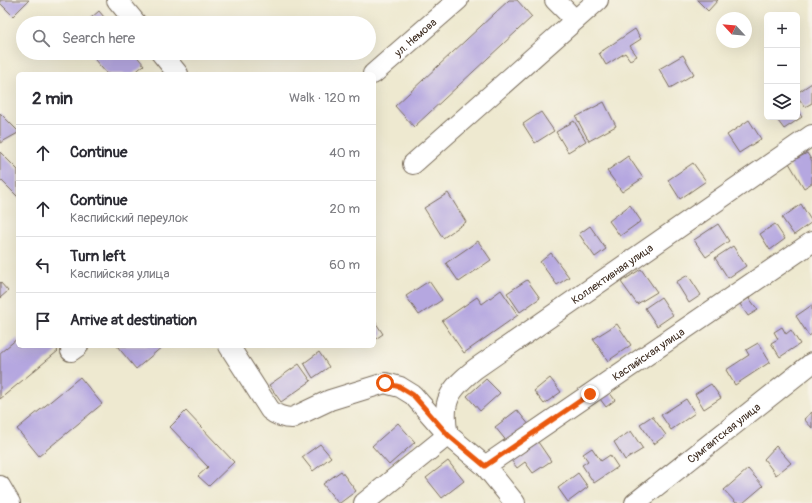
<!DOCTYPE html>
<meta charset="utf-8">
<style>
body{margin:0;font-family:Pangolin,sans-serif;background:#f2f2f3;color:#2b2b33}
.controls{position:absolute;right:12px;top:12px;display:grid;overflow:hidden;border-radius:6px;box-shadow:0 4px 16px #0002}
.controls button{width:36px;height:36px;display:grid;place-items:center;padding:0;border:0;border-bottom:1px solid #e1e1e2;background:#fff;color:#2b2b33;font:20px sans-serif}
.compass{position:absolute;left:716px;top:12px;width:36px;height:36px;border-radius:50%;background:#fff;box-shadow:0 4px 16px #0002;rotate:296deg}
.stop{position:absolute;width:12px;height:12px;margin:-9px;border:3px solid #ea580c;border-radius:50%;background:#fff}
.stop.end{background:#ea580c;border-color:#fff;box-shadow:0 1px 4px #0008}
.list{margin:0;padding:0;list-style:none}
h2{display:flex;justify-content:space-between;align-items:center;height:52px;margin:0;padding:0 16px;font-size:17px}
h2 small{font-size:13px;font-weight:400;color:#7c7c81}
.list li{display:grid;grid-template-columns:26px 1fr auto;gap:12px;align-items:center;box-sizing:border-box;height:56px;padding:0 16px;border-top:1px solid #e1e1e2}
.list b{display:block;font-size:15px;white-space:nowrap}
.list p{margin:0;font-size:13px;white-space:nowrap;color:#7c7c81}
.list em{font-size:13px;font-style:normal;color:#7c7c81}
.icon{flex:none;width:22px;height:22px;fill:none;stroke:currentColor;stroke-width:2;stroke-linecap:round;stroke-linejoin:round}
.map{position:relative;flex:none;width:812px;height:503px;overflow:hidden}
.search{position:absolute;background:#fff;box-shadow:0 4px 16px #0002;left:16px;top:16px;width:360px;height:44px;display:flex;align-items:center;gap:10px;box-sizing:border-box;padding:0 14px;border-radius:22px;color:#7c7c81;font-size:15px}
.panel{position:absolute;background:#fff;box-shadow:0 4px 16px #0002;left:16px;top:72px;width:360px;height:276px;border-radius:6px}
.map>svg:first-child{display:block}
.building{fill:#b5a7e0}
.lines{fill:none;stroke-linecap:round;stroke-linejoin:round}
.minor-casing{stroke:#7a6d5c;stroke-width:22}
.minor{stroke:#fff;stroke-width:20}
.route{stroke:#ea580c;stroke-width:5}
.labels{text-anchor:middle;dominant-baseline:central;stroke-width:3.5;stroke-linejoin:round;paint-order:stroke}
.street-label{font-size:11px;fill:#3b2a1e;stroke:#f7f3e8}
</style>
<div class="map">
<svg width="812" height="503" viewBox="0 0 812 503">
<rect width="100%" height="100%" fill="#f7f3e8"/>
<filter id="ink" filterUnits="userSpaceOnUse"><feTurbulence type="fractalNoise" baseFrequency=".025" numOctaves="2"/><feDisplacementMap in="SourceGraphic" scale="8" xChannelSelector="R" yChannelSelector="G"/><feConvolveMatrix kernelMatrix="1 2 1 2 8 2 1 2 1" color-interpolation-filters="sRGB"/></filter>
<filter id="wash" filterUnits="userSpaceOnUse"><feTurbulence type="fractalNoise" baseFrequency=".012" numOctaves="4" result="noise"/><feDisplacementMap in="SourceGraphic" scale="16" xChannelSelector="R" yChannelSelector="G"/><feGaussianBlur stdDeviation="0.9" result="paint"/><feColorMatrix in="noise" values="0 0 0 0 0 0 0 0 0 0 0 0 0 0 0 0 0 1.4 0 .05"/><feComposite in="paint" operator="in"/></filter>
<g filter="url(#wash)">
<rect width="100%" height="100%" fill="#eee9d0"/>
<g id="blocks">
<g class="building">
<path d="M0,0H29L13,16L0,3Z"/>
<path d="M509,0H517L532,17L414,127L395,106Z"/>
<path d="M697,0H718L708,11Z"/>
<path d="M99,11L109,23H85Z"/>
<path d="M635,29L641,39L630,46L637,56L630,60L625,53L606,65L599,53Z"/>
<path d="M89,53H134L144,65L133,74H107Z"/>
<path d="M683,55L694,74L670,88L659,69Z"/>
<path d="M812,83V103L805,107L797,96V93Z"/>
<path d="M604,102L616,126L589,141L576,117Z"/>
<path d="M797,110L802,117L784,129L775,117H797Z"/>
<path d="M541,112L554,131L535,143L523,124Z"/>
<path d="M0,113L18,131V133L0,143Z"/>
<path d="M749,120L761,139L739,153L727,135Z"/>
<path d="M574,121L586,141L568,152L556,132Z"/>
<path d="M0,152L18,170V197L2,181L0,182Z"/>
<path d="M807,153L812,161V183L804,188L789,163Z"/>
<path d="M628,156L643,178L622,192L607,171Z"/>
<path d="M693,163L706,181L680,199L668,180Z"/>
<path d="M448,193L466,222L443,238L424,208Z"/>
<path d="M801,204L812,222L794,235L782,218Z"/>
<path d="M630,205L641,221L620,236L609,221Z"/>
<path d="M718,224L729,241L706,257L694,240Z"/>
<path d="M775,224L785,239L770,250L760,234Z"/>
<path d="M590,226L606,249L595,257L579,234Z"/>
<path d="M478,241L491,260L459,282L446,263Z"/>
<path d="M733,246L746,266L728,278L715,258Z"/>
<path d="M551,253L569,277L557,285L540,262Z"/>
<path d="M641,269L657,292L637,304L621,282Z"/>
<path d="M688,275L701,295L689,303L676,282Z"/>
<path d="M527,280L540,298L520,312L507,293Z"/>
<path d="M429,281L442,300L419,315L406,296Z"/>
<path d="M0,282L8,291L0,298Z"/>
<path d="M501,290L518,315L464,353L442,321L477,297L482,304Z"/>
<path d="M661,297L673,315L657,326L645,308Z"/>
<path d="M749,298L758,310L748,316L740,304Z"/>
<path d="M812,305V334L809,336L796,316Z"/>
<path d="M374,320L383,334L374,340Z"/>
<path d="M617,324L631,345L608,361L593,339Z"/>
<path d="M782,327L786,334L791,330L800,344L780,357L771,343L778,339L774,332Z"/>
<path d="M18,338V346H54L58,351L0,399V353Z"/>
<path d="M758,343L770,362L735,385L726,370L749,355L746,350Z"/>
<path d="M117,346H163L136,369Z"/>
<path d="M319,352L329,367L313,378L304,363Z"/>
<path d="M299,364L311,381L281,402L269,385Z"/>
<path d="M80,377L102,404L39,456L17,429Z"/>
<path d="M550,378L561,392L544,404L534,391Z"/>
<path d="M486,379L500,393L480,411L467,396Z"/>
<path d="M711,384L721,398L704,409L695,394Z"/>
<path d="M606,388L615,400L606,407L597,395Z"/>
<path d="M686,399L695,413L671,430L661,415Z"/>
<path d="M517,410L530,426L508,443L495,427Z"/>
<path d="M186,411L234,462L209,486L198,476L208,467L170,427Z"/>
<path d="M812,412V428L804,419Z"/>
<path d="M652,416L666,435L654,444L640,424Z"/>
<path d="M398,423L415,442L389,465L372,446Z"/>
<path d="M631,431L643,449L625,460L614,442Z"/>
<path d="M538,442L551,461L533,473L525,462L517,468L508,456L524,445L528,449Z"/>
<path d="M320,444L331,457L313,471L302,457Z"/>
<path d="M776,446L791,463L776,475L764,459Z"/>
<path d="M592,448L601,461L610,455L618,467L594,483L582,465L588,461L583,454Z"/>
<path d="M448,461L464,481L442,498L426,478Z"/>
<path d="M748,469L763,486L743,503H736L724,490Z"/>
<path d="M341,471L356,491L340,503H338L323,484Z"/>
<path d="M578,473L588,487L568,502L558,488Z"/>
</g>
</g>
</g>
<g filter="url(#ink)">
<use href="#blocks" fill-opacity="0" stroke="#7a6d5c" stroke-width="1"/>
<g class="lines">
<defs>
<g id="minor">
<path d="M117,0L136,23"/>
<path d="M555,0L575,20"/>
<path d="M161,53L178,74"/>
<path id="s1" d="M373,74L458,0"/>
<path d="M413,164L598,0"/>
<path d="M229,346L270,410C276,415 284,418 292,418L330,400L385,383L400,387L413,395L448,435L485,466L515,503"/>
<path d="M71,351L78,346"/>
<path id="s2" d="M448,435C441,401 449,390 475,369L812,135"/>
<path id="s3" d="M485,466L812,242"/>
<path d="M0,486L10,503"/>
<path d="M364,503L448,435"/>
<path id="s4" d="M635,503L812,363"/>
</g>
</defs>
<use href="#minor" class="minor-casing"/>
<use href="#minor" class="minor"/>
</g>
</g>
<g class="lines" filter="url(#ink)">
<path class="route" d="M385,383L400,387L413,395L448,435L485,466L590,394"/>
</g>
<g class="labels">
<g class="street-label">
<text stroke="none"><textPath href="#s1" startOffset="56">ул. Немова</textPath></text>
<text stroke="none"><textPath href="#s2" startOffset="244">Коллективная улица</textPath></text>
<text stroke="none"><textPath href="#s3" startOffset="198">Каспийская улица</textPath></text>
<text stroke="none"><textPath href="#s4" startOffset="113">Сумгаитская улица</textPath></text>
</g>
</g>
</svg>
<div class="controls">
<button>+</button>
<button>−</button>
<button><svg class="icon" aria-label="layers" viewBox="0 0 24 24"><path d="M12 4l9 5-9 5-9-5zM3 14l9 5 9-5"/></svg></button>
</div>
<svg class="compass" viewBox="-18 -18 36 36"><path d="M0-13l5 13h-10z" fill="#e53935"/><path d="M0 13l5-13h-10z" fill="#7c7c81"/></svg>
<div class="stop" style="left:385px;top:383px"></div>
<div class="stop end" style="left:590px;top:394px"></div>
<div class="search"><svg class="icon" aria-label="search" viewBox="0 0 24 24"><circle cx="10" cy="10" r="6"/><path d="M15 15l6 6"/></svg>Search here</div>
<section class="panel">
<h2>2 min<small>Walk · 120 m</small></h2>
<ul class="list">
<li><svg class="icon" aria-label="ahead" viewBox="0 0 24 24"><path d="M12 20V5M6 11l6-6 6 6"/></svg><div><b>Continue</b></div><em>40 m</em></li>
<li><svg class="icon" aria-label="ahead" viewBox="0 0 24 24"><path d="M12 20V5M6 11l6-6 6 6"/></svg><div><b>Continue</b><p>Каспийский переулок</p></div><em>20 m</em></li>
<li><svg class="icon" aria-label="left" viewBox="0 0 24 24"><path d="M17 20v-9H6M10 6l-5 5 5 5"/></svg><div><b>Turn left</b><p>Каспийская улица</p></div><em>60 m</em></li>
<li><svg class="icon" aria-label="arrive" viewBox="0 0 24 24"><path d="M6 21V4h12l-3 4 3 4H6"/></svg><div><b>Arrive at destination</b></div></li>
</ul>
</section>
</div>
